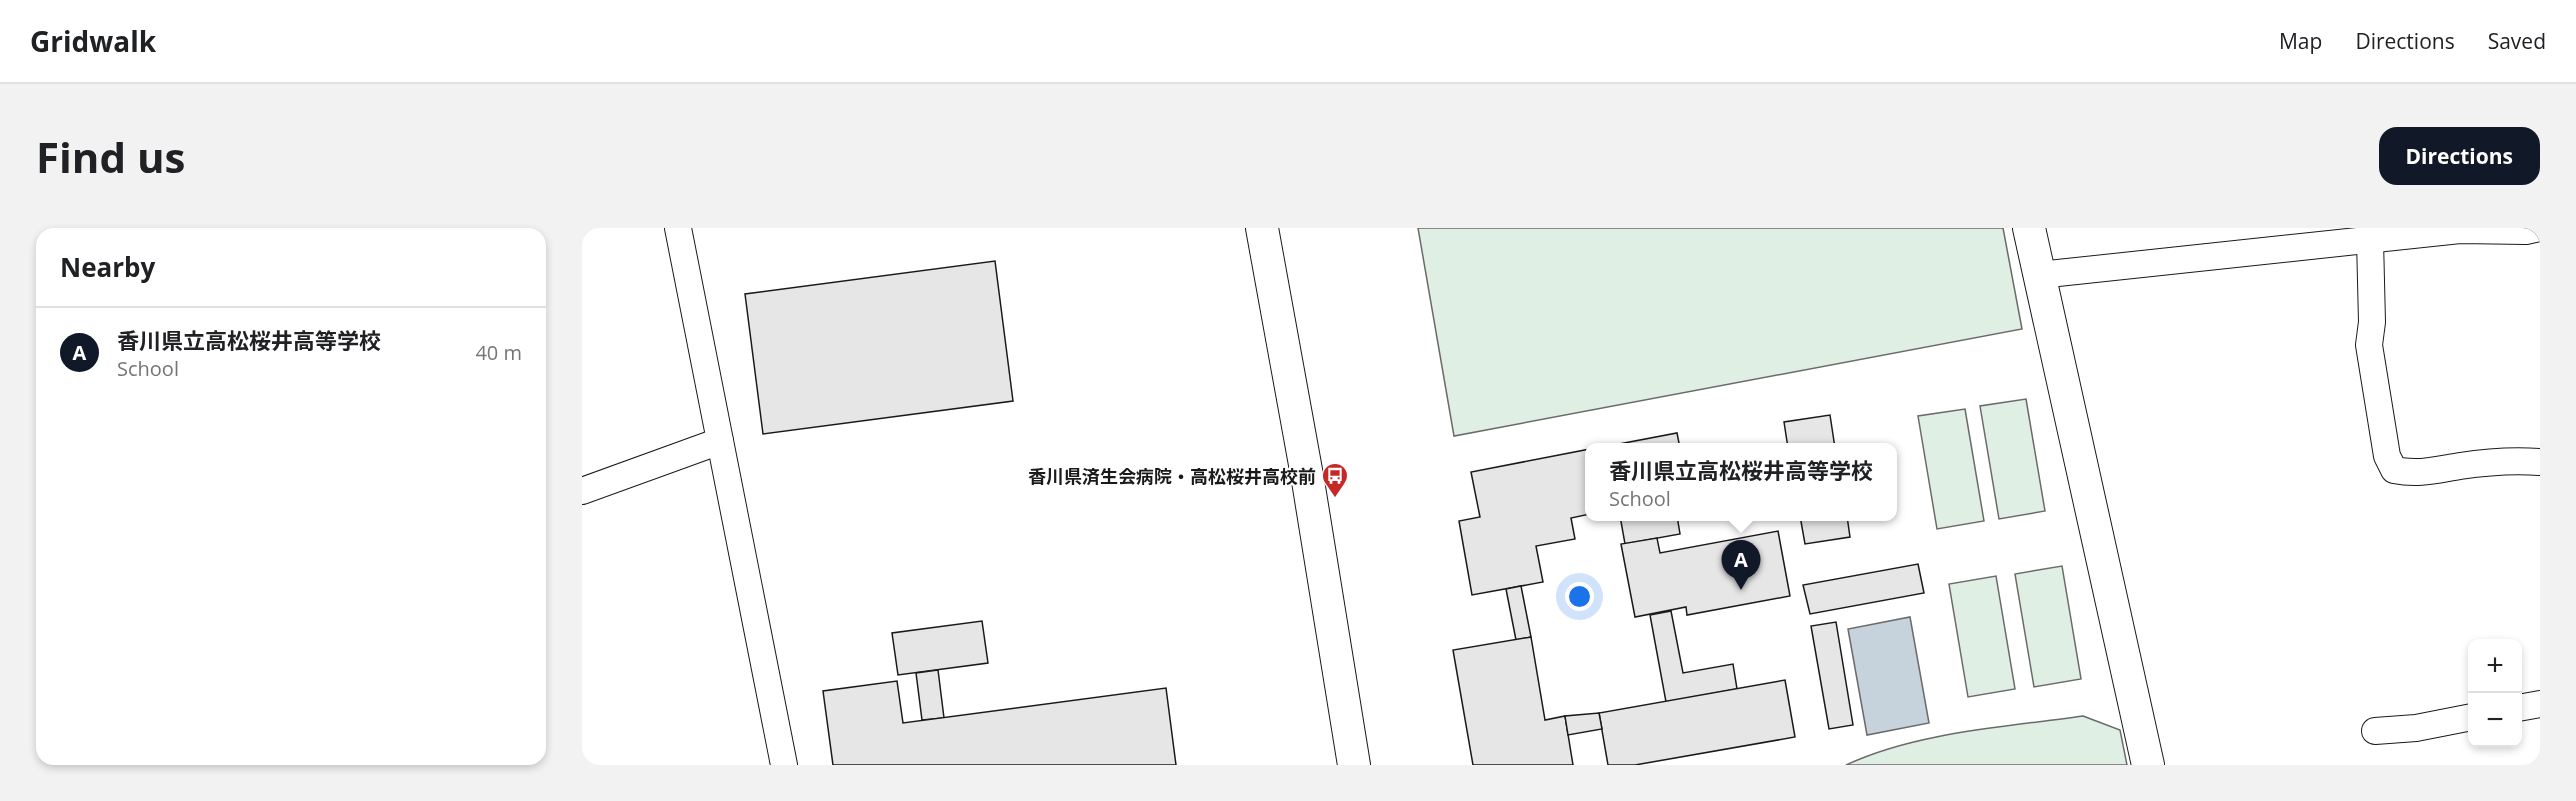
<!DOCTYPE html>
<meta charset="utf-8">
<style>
body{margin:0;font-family:"Open Sans","Noto Sans JP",sans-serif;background:#f2f2f2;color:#202124}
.controls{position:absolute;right:18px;bottom:18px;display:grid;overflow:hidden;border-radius:12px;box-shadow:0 3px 9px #0003}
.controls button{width:54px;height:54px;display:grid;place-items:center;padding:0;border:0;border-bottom:2px solid #e0e0e0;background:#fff;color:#202124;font:30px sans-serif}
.you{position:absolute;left:998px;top:369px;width:21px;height:21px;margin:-15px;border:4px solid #fff;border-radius:50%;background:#1a73e8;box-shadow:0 0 0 9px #1a73e833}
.badge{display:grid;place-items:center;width:39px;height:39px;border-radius:50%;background:#111827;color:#fff;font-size:20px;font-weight:700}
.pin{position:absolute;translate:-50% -50px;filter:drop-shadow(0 2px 3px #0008)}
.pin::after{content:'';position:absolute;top:32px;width:21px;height:18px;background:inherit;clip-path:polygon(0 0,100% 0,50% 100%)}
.popup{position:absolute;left:1003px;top:215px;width:312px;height:78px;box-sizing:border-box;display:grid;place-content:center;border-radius:12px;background:#fff;filter:drop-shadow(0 2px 4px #0005);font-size:20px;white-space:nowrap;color:#757577}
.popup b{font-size:22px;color:#202124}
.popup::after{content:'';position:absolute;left:50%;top:100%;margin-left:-12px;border:12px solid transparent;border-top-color:#fff}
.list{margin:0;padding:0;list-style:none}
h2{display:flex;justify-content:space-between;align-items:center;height:78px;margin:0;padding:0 24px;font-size:26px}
h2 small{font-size:20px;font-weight:400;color:#757577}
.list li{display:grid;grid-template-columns:39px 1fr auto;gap:18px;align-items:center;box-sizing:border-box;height:90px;padding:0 24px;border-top:2px solid #e0e0e0}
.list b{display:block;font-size:22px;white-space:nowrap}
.list p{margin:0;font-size:20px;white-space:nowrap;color:#757577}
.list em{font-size:20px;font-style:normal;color:#757577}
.map{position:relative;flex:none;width:1958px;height:537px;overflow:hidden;border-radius:18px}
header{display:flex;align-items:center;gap:36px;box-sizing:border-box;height:84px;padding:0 30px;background:#fff;border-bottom:2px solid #e0e0e0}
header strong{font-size:28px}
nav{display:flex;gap:33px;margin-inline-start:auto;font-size:21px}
.intro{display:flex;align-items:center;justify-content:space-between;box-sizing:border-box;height:144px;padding:0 36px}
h1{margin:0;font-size:42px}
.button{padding:15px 27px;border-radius:18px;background:#111827;color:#fff;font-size:21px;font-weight:700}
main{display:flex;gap:36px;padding:0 36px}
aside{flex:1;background:#fff;border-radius:18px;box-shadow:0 3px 9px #0003}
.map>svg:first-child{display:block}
.green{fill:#e0efe3;stroke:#6a6a6a;stroke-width:1.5}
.water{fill:#c6d2dc;stroke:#6a6a6a;stroke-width:1.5}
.building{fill:#e6e6e6;stroke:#1a1a1a;stroke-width:1.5}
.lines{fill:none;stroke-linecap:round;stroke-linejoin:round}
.minor-casing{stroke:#1a1a1a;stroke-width:28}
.tertiary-casing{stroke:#1a1a1a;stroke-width:34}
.minor{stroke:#fff;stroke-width:26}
.tertiary{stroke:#fff;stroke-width:32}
.labels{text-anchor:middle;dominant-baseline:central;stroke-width:4.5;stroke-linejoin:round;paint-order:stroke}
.poi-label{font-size:18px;font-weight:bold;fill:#1a1a1a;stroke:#fff;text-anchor:end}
</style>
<header>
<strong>Gridwalk</strong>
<nav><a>Map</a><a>Directions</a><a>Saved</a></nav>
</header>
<div class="intro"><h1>Find us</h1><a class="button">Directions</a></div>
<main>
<aside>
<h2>Nearby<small></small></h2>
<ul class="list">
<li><span class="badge">A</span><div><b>香川県立高松桜井高等学校</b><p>School</p></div><em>40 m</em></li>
</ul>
</aside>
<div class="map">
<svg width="1958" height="537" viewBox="0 0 1958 537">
<rect width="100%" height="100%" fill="#fff"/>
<g class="green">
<path d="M836,0H1421L1440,101L872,208Z"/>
<path d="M1444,171L1463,283L1417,291L1398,178Z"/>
<path d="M1383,181L1402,293L1355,301L1336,188Z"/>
<path d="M1480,338L1499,451L1452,459L1433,346Z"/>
<path d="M1414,348L1433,461L1386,469L1367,356Z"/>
<path d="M1501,488L1538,502L1545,537H1264C1334,504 1424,499 1501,488Z"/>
</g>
<path class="water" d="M1328,389L1347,495L1285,507L1266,401Z"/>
<g class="building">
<path d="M413,33L431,173L181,206L163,66Z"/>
<path d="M1248,187L1253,220H1206L1202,194Z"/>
<path d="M1095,205L1098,220H1016Z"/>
<path d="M1008,221V286L989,290L993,311L954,318L961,354L890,367L877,293L898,289L889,244Z"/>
<path d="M1038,288H1095L1098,306L1043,316Z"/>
<path d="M1218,288H1265L1268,309L1223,316Z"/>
<path d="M1196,303L1208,368L1105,387L1104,379L1053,389L1039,316L1075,310L1078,325Z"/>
<path d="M1336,336L1342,365L1228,386L1221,357Z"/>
<path d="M939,358L949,409L934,412L924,361Z"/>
<path d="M1089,383L1101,445L1151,436L1155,461L1084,474L1068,387Z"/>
<path d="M400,393L406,435L316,447L310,405Z"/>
<path d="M1254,394L1271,497L1247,501L1229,398Z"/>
<path d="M949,409L963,492L983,488L991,537H891L871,422Z"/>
<path d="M356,442L362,490L340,492L334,445Z"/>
<path d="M1203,452L1213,509L1053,537H1026L1017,485Z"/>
<path d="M315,453L321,495L584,460L594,537H251L241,463Z"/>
<path d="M1017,485L1020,501L986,507L983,488Z"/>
</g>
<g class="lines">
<defs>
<g id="minor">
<path d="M96,0L202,537"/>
<path d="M1788,12L1790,94L1787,117L1805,228L1812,242C1837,247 1853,242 1878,238C1904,234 1932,232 1958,234"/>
<path d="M1457,47L1878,2L1944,3L1958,0"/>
<path d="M0,263L138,213"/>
<path d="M1936,480L1958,476"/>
<path d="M1793,503L1834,500L1890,489"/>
</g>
<g id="tertiary">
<path d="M680,0L726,253L772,537"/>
<path d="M1447,0L1566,537"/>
</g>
</defs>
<use href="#minor" class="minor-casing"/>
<use href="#tertiary" class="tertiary-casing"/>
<use href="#minor" class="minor"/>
<use href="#tertiary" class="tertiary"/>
</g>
<defs>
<symbol id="bus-pin" viewBox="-11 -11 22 30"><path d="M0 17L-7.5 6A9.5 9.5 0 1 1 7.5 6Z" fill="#c62828" stroke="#fff"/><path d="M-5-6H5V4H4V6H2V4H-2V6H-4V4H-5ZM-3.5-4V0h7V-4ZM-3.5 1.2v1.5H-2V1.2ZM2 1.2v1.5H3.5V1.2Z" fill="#fff"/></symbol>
</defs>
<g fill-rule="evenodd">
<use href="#bus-pin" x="738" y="233" width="30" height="40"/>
</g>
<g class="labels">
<g class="poi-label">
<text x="734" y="248">香川県済生会病院・高松桜井高校前</text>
</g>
</g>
</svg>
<div class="controls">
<button>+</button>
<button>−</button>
</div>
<div class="you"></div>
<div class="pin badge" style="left:1159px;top:362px">A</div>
<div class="popup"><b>香川県立高松桜井高等学校</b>School</div>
</div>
</main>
